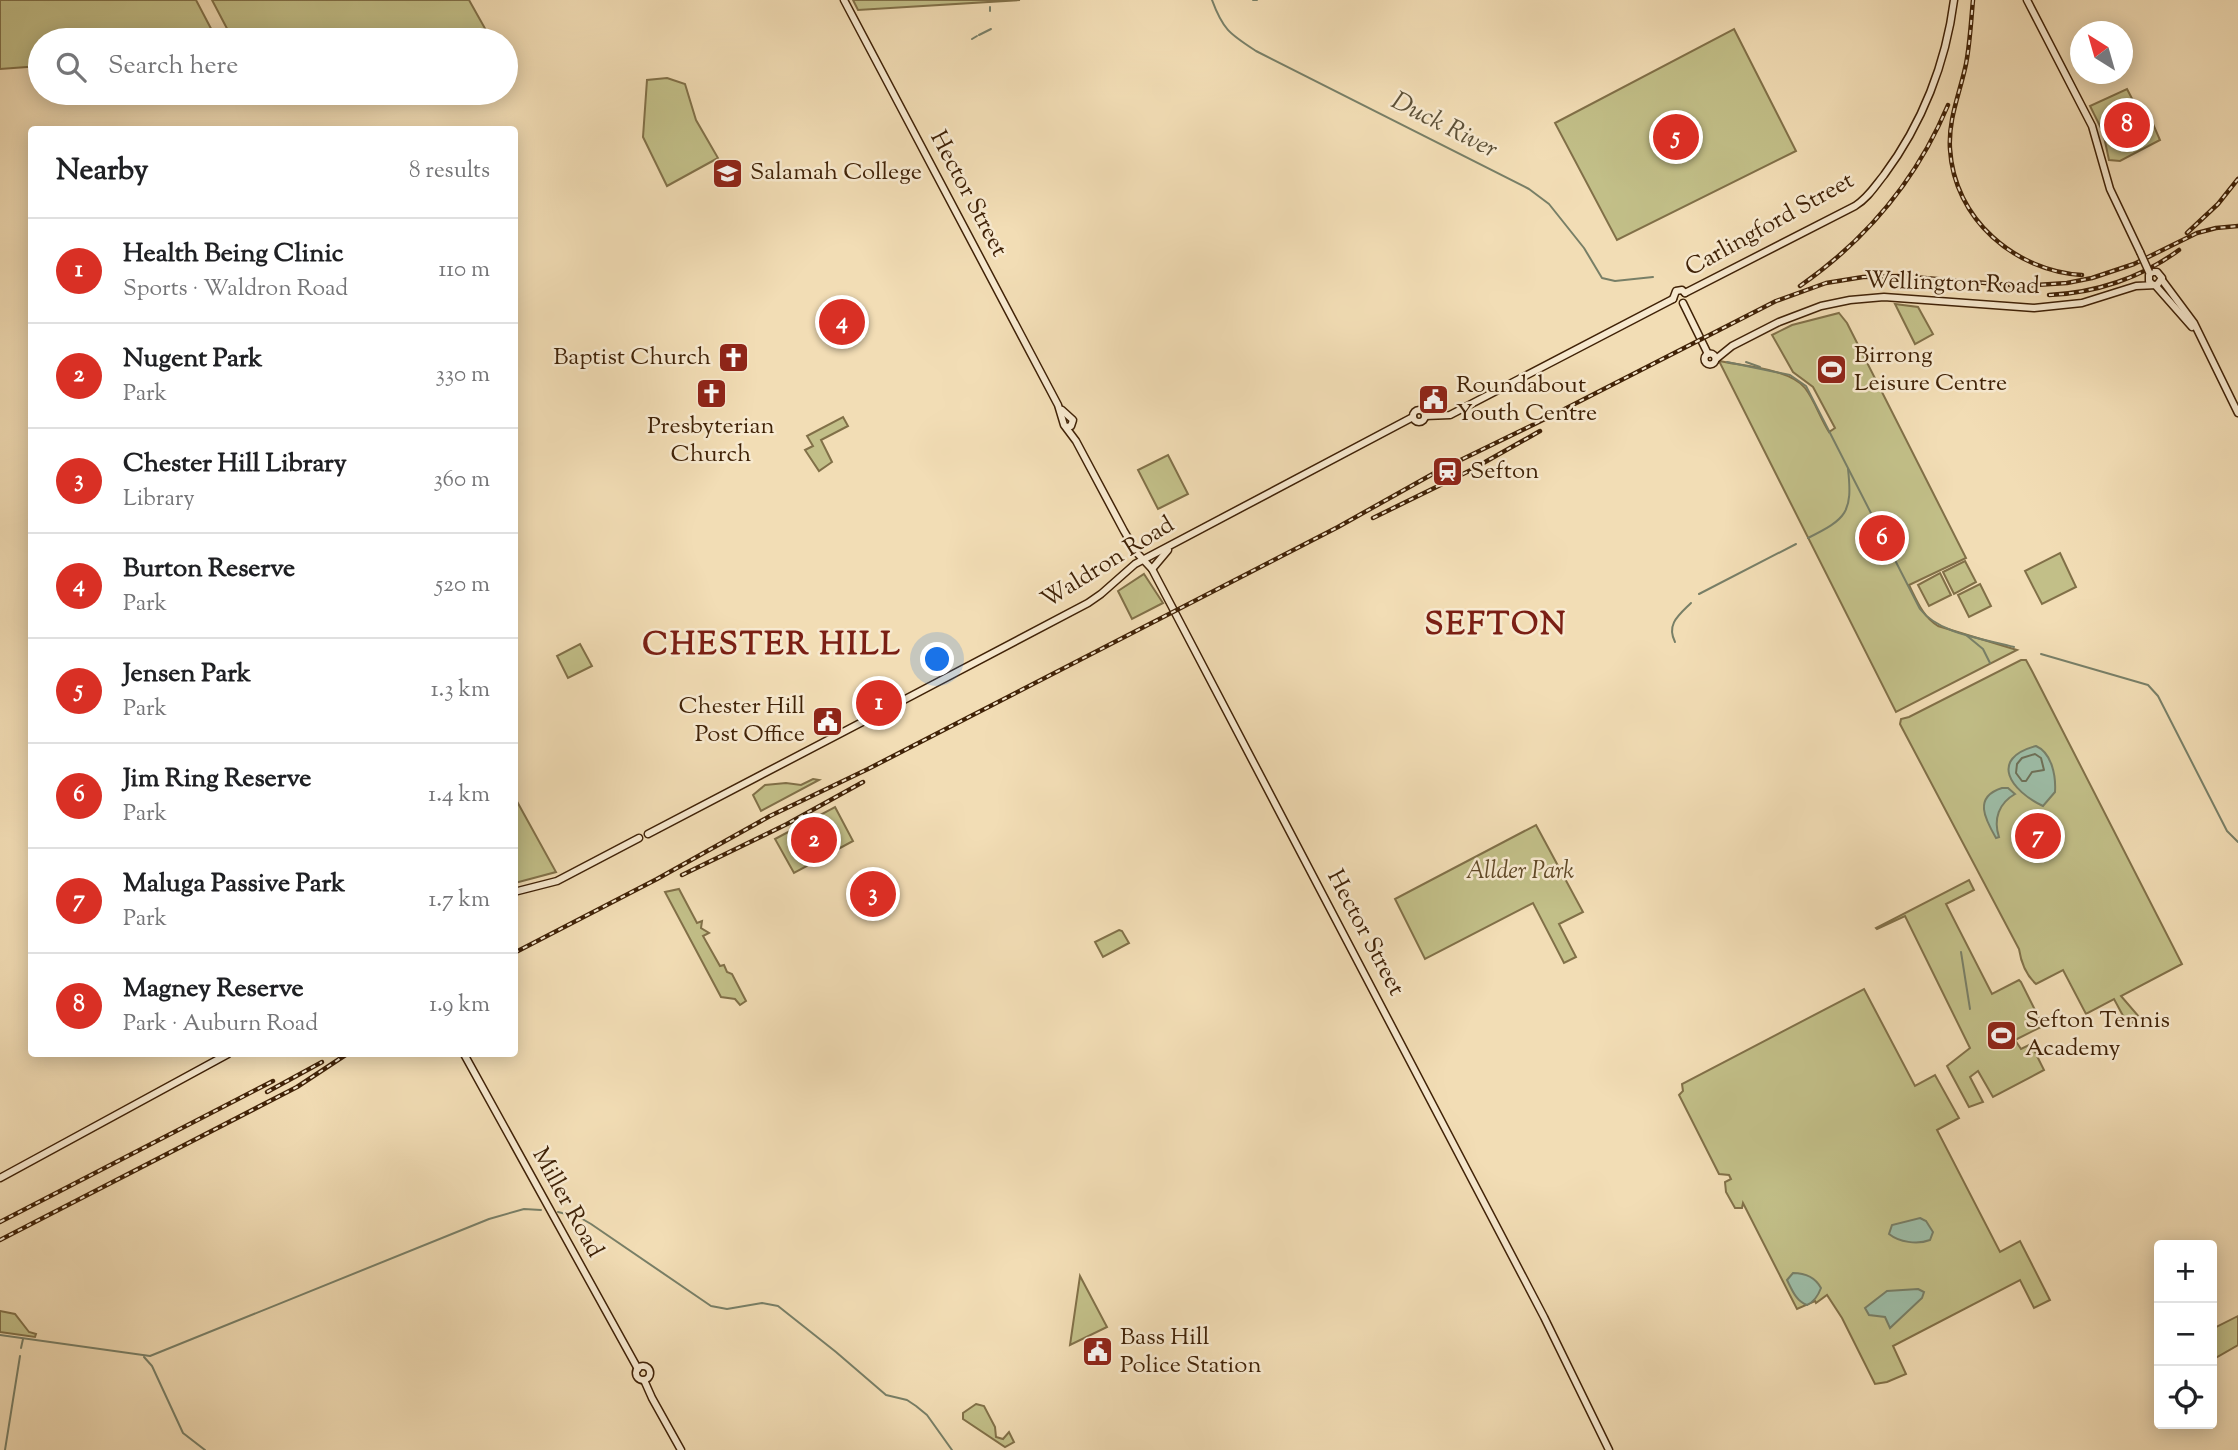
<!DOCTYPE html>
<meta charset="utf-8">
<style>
body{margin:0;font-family:"Sorts Mill Goudy",serif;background:#f6f6f6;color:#202124}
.controls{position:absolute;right:21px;bottom:21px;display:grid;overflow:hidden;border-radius:7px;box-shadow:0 4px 18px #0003}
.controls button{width:63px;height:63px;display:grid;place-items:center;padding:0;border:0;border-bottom:2px solid #e0e0e0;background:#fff;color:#202124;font:35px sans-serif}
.compass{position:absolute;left:2070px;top:21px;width:63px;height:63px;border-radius:50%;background:#fff;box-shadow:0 4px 18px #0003;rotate:323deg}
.you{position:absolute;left:938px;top:660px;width:24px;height:24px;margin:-18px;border:5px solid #fff;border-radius:50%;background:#1a73e8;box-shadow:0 0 0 10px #1a73e833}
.badge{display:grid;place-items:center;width:46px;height:46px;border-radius:50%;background:#d93025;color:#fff;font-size:23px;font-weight:700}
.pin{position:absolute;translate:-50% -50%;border:4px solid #fff;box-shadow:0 2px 7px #0006}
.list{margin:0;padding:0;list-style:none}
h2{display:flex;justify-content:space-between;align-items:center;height:91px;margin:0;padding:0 28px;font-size:30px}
h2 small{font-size:23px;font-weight:400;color:#757577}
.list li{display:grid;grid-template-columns:46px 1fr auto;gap:21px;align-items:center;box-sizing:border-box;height:105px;padding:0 28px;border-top:2px solid #e0e0e0}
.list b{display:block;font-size:26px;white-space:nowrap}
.list p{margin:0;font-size:23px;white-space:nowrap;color:#757577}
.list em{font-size:23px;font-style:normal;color:#757577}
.icon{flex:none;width:38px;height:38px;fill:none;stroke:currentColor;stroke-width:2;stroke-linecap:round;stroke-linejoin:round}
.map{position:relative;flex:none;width:2238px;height:1450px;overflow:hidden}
.search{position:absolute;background:#fff;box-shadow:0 4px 18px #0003;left:28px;top:28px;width:490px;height:77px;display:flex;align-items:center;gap:18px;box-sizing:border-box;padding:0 24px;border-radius:38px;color:#757577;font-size:26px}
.panel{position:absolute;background:#fff;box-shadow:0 4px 18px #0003;left:28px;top:126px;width:490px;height:931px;border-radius:7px}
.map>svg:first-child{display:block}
.green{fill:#c2bf88;stroke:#817048;stroke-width:2}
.water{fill:#9dbda7;stroke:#787f67;stroke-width:2}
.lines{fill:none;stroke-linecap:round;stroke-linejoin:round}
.shore{stroke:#6e7057;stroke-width:2}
.stream{stroke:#787f67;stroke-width:2}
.secondary-casing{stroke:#402207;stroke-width:9}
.secondary{stroke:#f7e9cf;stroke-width:6}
.rail-casing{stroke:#402207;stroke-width:4.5}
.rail{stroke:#f7e9cf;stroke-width:2;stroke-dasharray:5;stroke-linecap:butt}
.secondary-bridge-casing{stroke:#402207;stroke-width:9;stroke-linecap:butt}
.secondary-bridge{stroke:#f7e9cf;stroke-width:6}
.labels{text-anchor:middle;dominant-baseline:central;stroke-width:5;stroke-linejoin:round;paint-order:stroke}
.poi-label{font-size:24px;fill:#402207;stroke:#f7e9cf;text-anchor:start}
.street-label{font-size:24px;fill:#402207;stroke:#f7e9cf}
.park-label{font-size:24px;font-style:italic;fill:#604927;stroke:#f7e9cf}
.water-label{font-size:26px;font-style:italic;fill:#5c5037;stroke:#f7e9cf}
.district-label{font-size:32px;font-weight:bold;letter-spacing:2px;fill:#7a1f14;stroke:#f7e9cf}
</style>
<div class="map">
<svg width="2238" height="1450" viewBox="0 0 2238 1450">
<rect width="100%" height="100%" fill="#f2ddb5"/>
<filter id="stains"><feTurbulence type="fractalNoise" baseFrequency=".00286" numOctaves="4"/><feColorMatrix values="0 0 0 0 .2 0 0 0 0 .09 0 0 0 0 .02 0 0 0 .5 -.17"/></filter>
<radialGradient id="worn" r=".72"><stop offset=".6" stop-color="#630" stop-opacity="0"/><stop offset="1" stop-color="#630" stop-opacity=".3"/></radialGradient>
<g class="green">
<path d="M0,0H196L217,40H40V66L0,69Z"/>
<path d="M212,0H469L487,32L361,40H233Z"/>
<path d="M853,0H1020L858,10Z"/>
<path d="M1734,29L1796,151L1617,240L1555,123Z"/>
<path d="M667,78L685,84L696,120L718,158L667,186L643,137L647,80Z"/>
<path d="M2127,89L2140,114L2150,117L2160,140L2120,161L2109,160L2103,132L2090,106Z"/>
<path d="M1895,304L1918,307L1933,334L1915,344Z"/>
<path d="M845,305L859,331L837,342L827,314Z"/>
<path d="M1839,313L1847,323L1966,558L1909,585C1917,601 1923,617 1938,626L2017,650L1896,712L1719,361C1743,366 1790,369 1805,388C1815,401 1820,418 1829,432L1835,428L1813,387L1793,372L1772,335L1792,325Z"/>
<path d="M843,417L848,426L821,440L832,462L819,471L805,450L813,446L807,436Z"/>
<path d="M1168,455L1188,494L1158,509L1138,470Z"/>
<path d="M2060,553L2076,587L2042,604L2025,571Z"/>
<path d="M1965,561L1976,582L1954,594L1943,572Z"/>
<path d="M1940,573L1951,595L1929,606L1918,585Z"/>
<path d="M1144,574L1163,603L1132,619L1118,591Z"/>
<path d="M1980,584L1991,606L1969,617L1958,595Z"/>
<path d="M580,644L592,666L568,678L557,656Z"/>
<path d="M2021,660H2026L2032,671L2182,964L2121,996L2140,1018L2128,1025L2114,999L2086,1014L2063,970L2036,984C2026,975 2021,962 2019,949L1900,724L1901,719L1909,717Z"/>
<path d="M813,779L819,780L761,811L753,795L765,785L786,783L801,785Z"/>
<path d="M514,796L556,872L515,883H514Z"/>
<path d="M835,807L853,841L794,873L775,839Z"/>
<path d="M1536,825L1583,912L1559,924L1576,957L1564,963L1533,903L1425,959L1395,899Z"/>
<path d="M1969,880L1974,890L1946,904L1992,994L2019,980L2021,982L2043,1026L2015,1040L2021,1049L2031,1044L2044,1070L1993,1097L1978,1071L1970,1077L1983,1102L1969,1107L1947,1066L1970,1048L1905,916L1877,929L1876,928Z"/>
<path d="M679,889L697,923L702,921L701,928L709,933L703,936L720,966L724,965L727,972L732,974L746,1001L740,1005L735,999L721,997L665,892Z"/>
<path d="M1119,930L1122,931L1129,943L1103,957L1095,942Z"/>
<path d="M1864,989L1915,1086L1935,1075L1959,1118L1937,1130L2000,1252L2020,1241L2050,1300L2034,1308L2020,1280L1893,1346L1906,1374L1887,1382L1875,1384L1842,1318L1827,1295L1816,1303L1815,1301L1797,1309L1743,1203L1742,1208H1735L1726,1192L1725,1182L1731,1179L1729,1175L1719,1174L1679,1095L1683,1091L1682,1084Z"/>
<path d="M1080,1276L1107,1327L1070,1345Z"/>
<path d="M0,1311L15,1314L29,1332L36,1334L35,1337L0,1332Z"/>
<path d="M2238,1316V1345L2212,1360V1329Z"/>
<path d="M976,1404L984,1406L995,1427L996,1437L1003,1439L1009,1432L1014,1442L1005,1447L963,1419V1413Z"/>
</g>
<g class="water">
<path d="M2036,746C2052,753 2056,776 2055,792L2043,806C2011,791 1988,759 2036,746Z"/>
<path d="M2002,788H2008L2015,794C1999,803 1993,819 1999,837L1996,838C1985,819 1973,797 2002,788Z"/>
<path d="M1920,1218L1926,1221L1933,1232L1930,1240C1917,1245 1899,1242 1889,1234L1892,1225Z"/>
<path d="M1793,1273C1805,1273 1815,1277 1821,1288C1818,1296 1814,1302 1807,1305C1796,1301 1792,1290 1787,1280Z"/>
<path d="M1918,1289L1924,1292L1922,1298L1890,1328L1885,1317L1869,1315L1865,1308L1887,1291Z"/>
</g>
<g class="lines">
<path class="shore" d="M2035,754L2041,758L2044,770L2032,772L2026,781H2022L2016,773L2017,764L2022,758Z"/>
<g class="stream">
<path d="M1212,0C1223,30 1230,34 1256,51L1529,189L1549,204L1584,248L1602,278L1615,281L1653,277"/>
<path d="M1253,0H1257"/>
<path d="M990,7V11"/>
<path d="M979,35L991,29"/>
<path d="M972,39L977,36"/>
<path d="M1727,362L1790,375L1806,386L1920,609C1939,634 1985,639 2014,647"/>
<path d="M1746,362L1760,367"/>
<path d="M1808,538C1846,519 1853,513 1848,469"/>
<path d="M1699,594L1796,544"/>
<path d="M1966,635L1983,649L1990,663"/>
<path d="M1675,642C1666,624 1679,615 1691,603"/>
<path d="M2041,654L2148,685L2158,696L2227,831L2238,842"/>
<path d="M1961,952L1970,1009"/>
<path d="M558,1212L579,1217L591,1224L711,1306L727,1309L762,1303L778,1306L836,1352L886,1395L907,1400L916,1406L927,1415L952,1450"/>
<path d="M0,1335L150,1356L489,1219L524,1209L541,1210"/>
<path d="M21,1348L23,1339"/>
<path d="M144,1357L152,1366L183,1433L205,1450"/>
<path d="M5,1450L20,1356"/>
</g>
<defs>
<g id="secondary">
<path d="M844,0L1058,405L1064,425L1076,441L1124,531L1137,553L1152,569L1171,605L1544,1317L1609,1450"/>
<path d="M2027,0L2092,126L2110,189L2140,252"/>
<path d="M2162,280L2194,323L2238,413"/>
<path d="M2155,285L2192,327"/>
<path d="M1685,293L1855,206C1868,198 1875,186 1884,175C1922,124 1946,63 1954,0"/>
<path d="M1673,299L1676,291L1682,290L1685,293"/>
<path d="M1683,303L1708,354"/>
<circle cx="1710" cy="359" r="5.5"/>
<path d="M1716,359L1732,346L1779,322L1821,306L1850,300L1884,297L2034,308L2082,303L2136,286L2157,285L2162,278L2157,272H2152L2149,275V281L2153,285"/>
<path d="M1062,410L1073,420L1071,426L1067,427"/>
<circle cx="1419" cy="416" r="6"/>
<path d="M1425,416L1450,415L1673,299"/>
<path d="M1152,569L1168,550"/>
<path d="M648,834L891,707H897L898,703L1088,603L1101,594L1135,564L1413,417"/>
<path d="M514,892L557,881L639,838"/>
<path d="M464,1054L638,1369"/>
<path d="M0,1178L228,1054"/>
<circle cx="643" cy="1373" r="7"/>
<path d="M644,1380L652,1398L681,1450"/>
</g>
</defs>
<use href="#secondary" class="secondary-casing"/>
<use href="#secondary" class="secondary"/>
<defs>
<g id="rail">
<path d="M1973,0C1971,21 1970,43 1966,64C1960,93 1948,119 1950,149C1954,219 2015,271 2082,275"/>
<path d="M2187,233L2218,204L2238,179"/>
<path d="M1800,286C1866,240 1917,179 1948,105"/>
<path d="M2049,295C2095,293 2141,278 2179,250"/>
<path d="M1373,518L1471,470L1540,431"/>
<path d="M682,875L787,824L863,782"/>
<path d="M514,953L657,879L770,816L868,769L1338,527L1438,471L1549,417L1776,301L1826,283L1863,277L1900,276L2022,286L2067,283L2092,278L2134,264L2197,233L2216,228L2238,226"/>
<path d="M267,1092L322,1062"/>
<path d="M0,1222L273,1081"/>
<path d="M0,1240L297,1087L347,1054"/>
</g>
</defs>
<use href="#rail" class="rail-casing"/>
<use href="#rail" class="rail"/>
<defs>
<path id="secondary-bridge" d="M2140,252L2149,272"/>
</defs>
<use href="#secondary-bridge" class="secondary-bridge-casing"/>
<use href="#secondary-bridge" class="secondary-bridge"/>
</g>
<defs>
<symbol id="school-square" viewBox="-11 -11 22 22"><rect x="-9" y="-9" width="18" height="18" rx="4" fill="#8f2418" stroke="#f7e9cf"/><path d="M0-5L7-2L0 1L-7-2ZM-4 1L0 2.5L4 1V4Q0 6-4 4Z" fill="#fff"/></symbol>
<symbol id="church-square" viewBox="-11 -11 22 22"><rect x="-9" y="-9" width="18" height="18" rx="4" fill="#8f2418" stroke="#f7e9cf"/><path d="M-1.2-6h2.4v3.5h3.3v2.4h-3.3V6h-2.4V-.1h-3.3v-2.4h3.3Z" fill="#fff"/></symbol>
<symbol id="stadium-square" viewBox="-11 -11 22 22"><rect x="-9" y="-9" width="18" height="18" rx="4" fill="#8f2418" stroke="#f7e9cf"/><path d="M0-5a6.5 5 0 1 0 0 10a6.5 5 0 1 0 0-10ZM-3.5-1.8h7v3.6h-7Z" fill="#fff"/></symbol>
<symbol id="civic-square" viewBox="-11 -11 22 22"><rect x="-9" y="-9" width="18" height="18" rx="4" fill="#8f2418" stroke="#f7e9cf"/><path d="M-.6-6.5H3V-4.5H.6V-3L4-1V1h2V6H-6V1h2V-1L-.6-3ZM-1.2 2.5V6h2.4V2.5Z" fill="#fff"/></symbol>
<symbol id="station-square" viewBox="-11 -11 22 22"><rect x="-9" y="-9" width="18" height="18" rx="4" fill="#8f2418" stroke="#f7e9cf"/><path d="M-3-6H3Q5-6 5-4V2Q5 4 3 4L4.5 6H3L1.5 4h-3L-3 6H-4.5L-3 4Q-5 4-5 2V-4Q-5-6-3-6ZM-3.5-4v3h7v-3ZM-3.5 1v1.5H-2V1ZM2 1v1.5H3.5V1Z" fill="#fff"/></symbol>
</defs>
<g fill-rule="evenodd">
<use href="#school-square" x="710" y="156" width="35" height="35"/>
<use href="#church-square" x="716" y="340" width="35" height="35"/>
<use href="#stadium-square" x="1814" y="352" width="35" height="35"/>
<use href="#church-square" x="694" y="376" width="35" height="35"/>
<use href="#civic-square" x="1416" y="382" width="35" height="35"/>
<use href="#station-square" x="1430" y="454" width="35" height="35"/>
<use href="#civic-square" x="810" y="704" width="35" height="35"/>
<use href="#stadium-square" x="1984" y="1018" width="35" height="35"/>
<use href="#civic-square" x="1080" y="1334" width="35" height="35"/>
</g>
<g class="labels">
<g class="poi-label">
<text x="750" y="173">Salamah College</text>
<text x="1854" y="356">Birrong<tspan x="1854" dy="28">Leisure Centre</tspan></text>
<text x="711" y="358" text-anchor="end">Baptist Church</text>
<text x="1456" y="386">Roundabout<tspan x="1456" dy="28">Youth Centre</tspan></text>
<text x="711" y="427" text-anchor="middle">Presbyterian<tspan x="711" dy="28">Church</tspan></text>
<text x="1470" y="472">Sefton</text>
<text x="805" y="707" text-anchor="end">Chester Hill<tspan x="805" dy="28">Post Office</tspan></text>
<text x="2025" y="1021">Sefton Tennis<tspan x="2025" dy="28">Academy</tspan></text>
<text x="1120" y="1338">Bass Hill<tspan x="1120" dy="28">Police Station</tspan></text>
</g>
<g class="street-label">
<text transform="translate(968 194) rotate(62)">Hector Street</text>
<text transform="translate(1770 225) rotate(-29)">Carlingford Street</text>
<text transform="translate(1952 284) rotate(2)">Wellington Road</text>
<text transform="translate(1108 563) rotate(-32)">Waldron Road</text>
<text transform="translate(1365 933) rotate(62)">Hector Street</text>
<text transform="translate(567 1203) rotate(61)">Miller Road</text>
</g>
<g class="park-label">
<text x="1520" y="872">Allder Park</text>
</g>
<g class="water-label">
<text transform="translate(1444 126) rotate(27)">Duck River</text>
</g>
<g class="district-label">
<text x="1496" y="626">SEFTON</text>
<text x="772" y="646">CHESTER HILL</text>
</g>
</g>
<rect width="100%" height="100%" filter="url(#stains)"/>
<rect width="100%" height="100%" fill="url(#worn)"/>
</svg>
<div class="controls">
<button>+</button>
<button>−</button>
<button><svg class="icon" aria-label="locate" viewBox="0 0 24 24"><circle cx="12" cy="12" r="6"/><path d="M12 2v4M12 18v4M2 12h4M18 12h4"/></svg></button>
</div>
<svg class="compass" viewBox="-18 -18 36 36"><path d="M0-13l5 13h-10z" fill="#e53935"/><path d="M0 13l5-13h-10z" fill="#757577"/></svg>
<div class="you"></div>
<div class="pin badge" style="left:879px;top:703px">1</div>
<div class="pin badge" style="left:814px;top:840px">2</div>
<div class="pin badge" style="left:873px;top:894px">3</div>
<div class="pin badge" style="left:842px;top:322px">4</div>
<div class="pin badge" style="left:1676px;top:137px">5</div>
<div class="pin badge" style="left:1882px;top:538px">6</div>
<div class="pin badge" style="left:2038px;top:836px">7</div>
<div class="pin badge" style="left:2127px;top:125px">8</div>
<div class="search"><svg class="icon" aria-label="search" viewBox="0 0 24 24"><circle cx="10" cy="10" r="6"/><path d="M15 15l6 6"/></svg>Search here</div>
<section class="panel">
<h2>Nearby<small>8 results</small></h2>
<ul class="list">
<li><span class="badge">1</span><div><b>Health Being Clinic</b><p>Sports · Waldron Road</p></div><em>110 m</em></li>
<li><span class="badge">2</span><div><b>Nugent Park</b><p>Park</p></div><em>330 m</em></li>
<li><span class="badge">3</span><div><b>Chester Hill Library</b><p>Library</p></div><em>360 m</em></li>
<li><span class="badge">4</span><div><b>Burton Reserve</b><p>Park</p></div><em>520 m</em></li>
<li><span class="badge">5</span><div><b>Jensen Park</b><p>Park</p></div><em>1.3 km</em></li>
<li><span class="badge">6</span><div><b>Jim Ring Reserve</b><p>Park</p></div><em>1.4 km</em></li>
<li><span class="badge">7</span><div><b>Maluga Passive Park</b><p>Park</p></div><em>1.7 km</em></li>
<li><span class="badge">8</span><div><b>Magney Reserve</b><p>Park · Auburn Road</p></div><em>1.9 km</em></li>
</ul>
</section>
</div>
